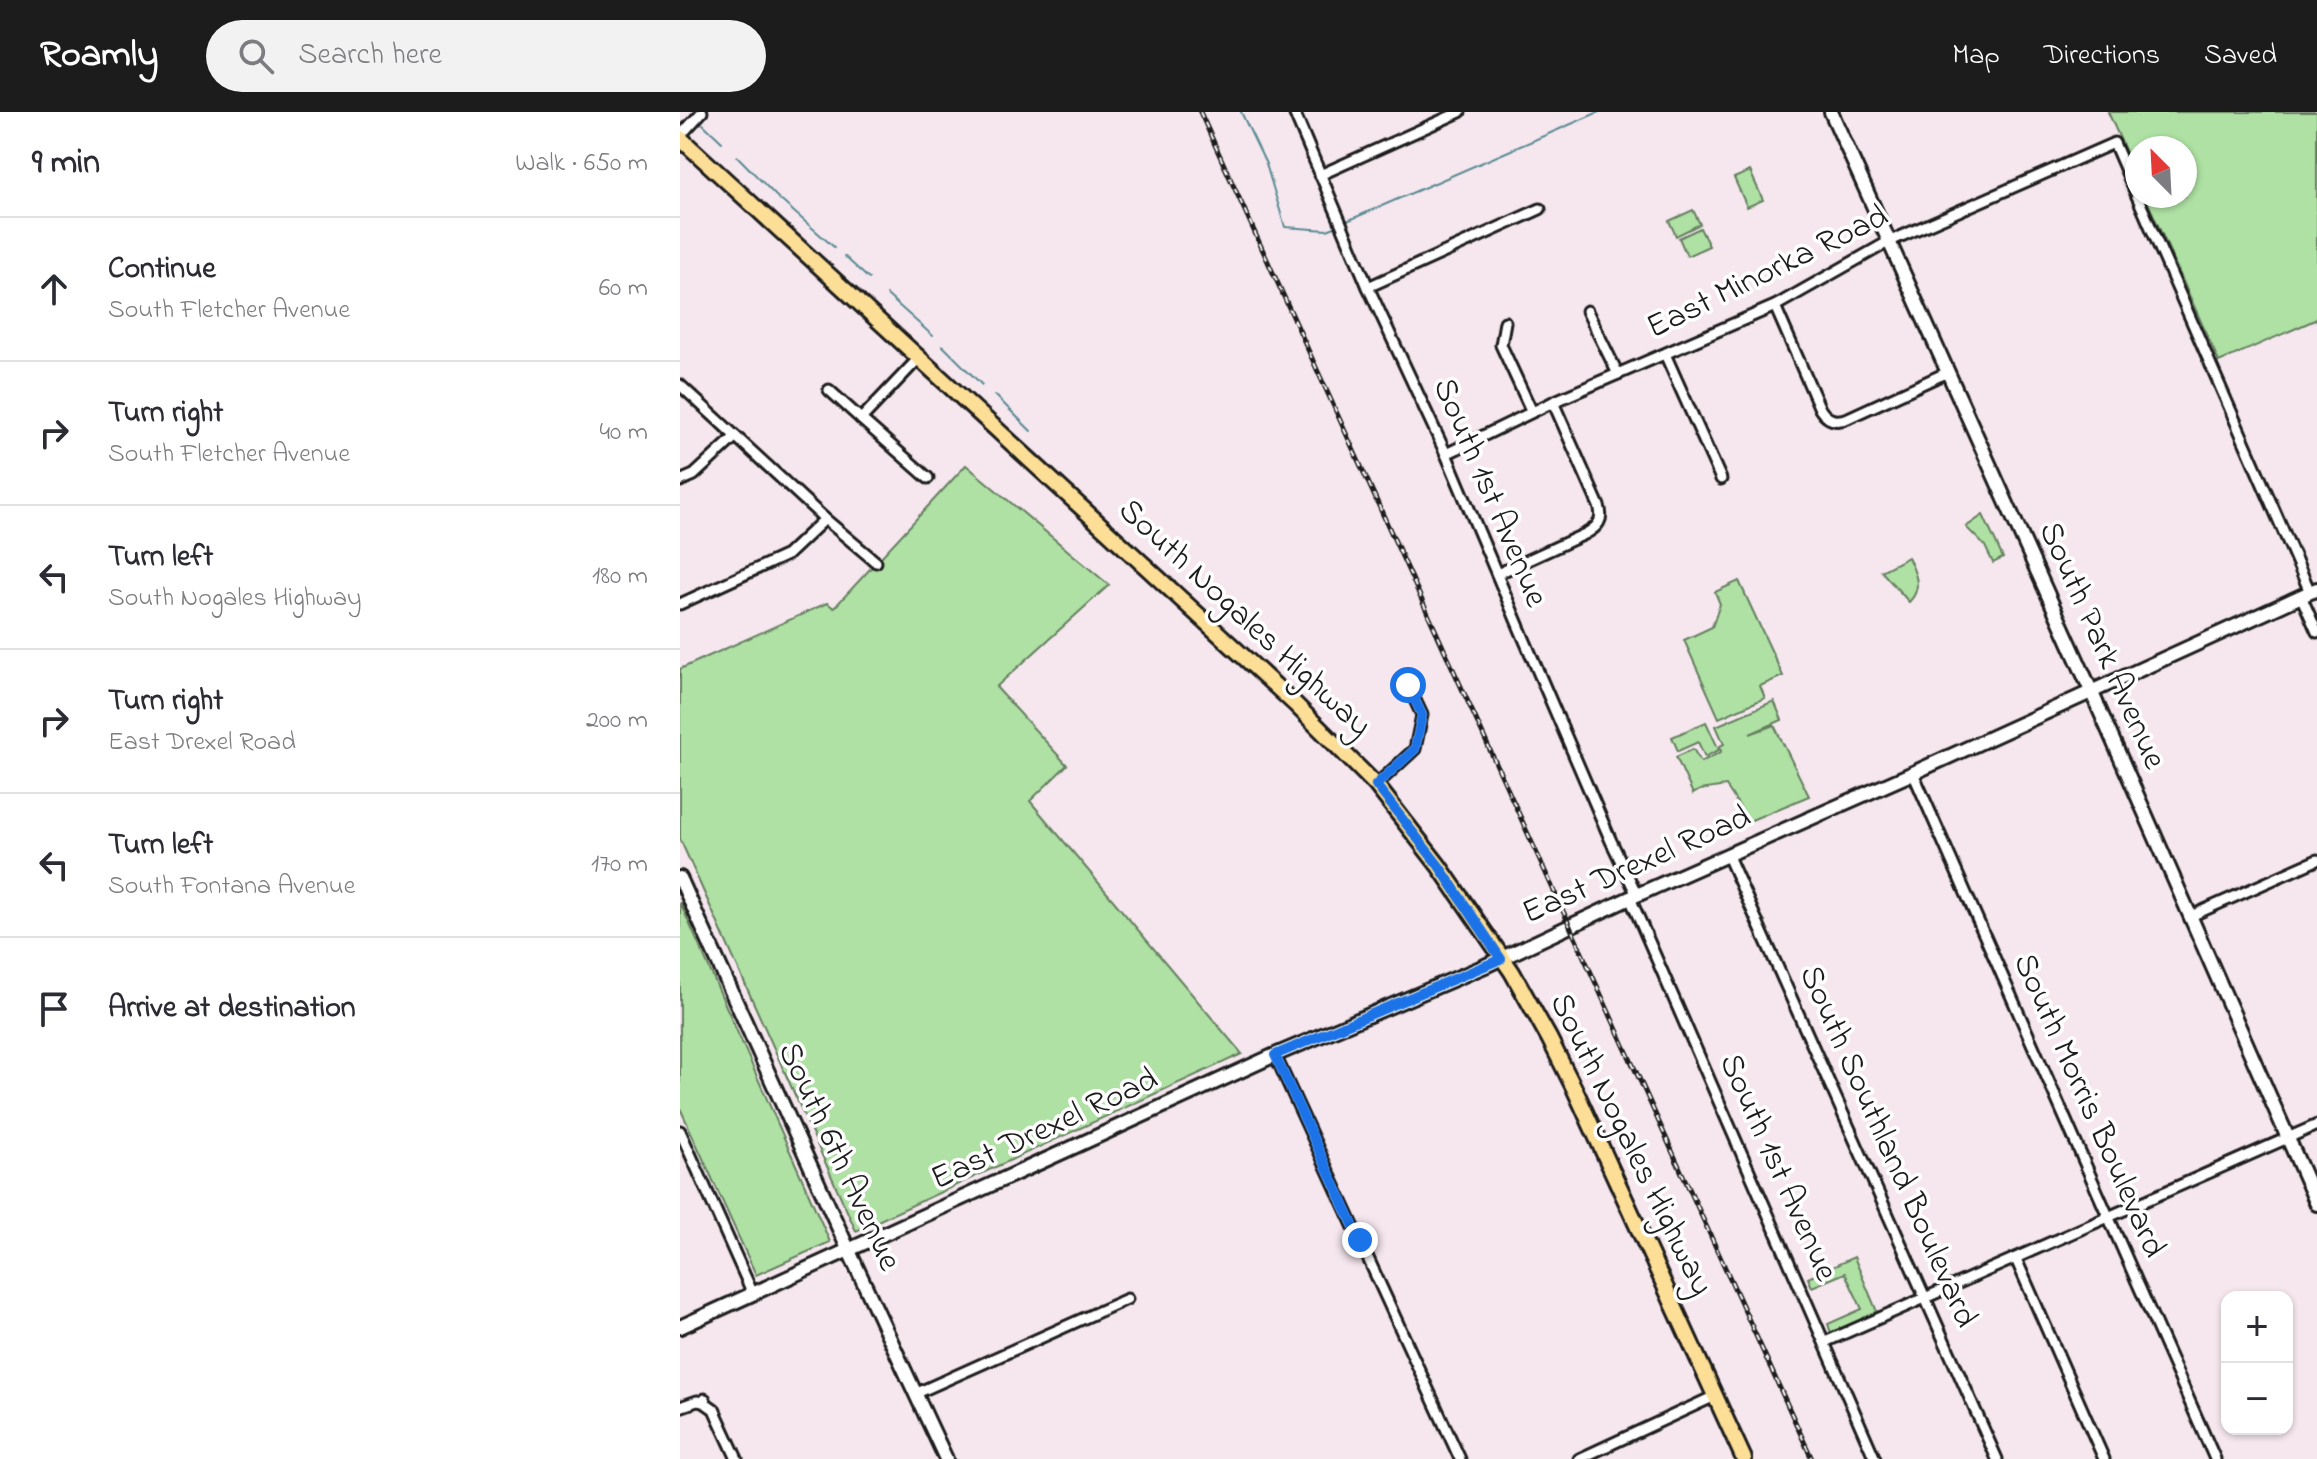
<!DOCTYPE html>
<meta charset="utf-8">
<style>
body{margin:0;font-family:"Indie Flower",sans-serif;background:#f2f2f3;color:#2b2b33}
.controls{position:absolute;right:24px;bottom:24px;display:grid;overflow:hidden;border-radius:16px;box-shadow:0 2px 6px #0004}
.controls button{width:72px;height:72px;display:grid;place-items:center;padding:0;border:0;border-bottom:2px solid #e1e1e2;background:#fff;color:#2b2b33;font:40px sans-serif}
.compass{position:absolute;left:1445px;top:24px;width:72px;height:72px;border-radius:50%;background:#fff;box-shadow:0 2px 6px #0004;rotate:336deg}
.stop{position:absolute;width:24px;height:24px;margin:-18px;border:6px solid #1a73e8;border-radius:50%;background:#fff}
.stop.end{background:#1a73e8;border-color:#fff;box-shadow:0 2px 8px #0008}
.list{margin:0;padding:0;list-style:none}
h2{display:flex;justify-content:space-between;align-items:center;height:104px;margin:0;padding:0 32px;font-size:34px}
h2 small{font-size:26px;font-weight:400;color:#7c7c81}
.list li{display:grid;grid-template-columns:52px 1fr auto;gap:24px;align-items:center;box-sizing:border-box;height:144px;padding:0 32px;border-top:2px solid #e1e1e2}
.list b{display:block;font-size:30px;white-space:nowrap}
.list p{margin:0;font-size:26px;white-space:nowrap;color:#7c7c81}
.list em{font-size:26px;font-style:normal;color:#7c7c81}
.icon{flex:none;width:44px;height:44px;fill:none;stroke:currentColor;stroke-width:2;stroke-linecap:round;stroke-linejoin:round}
.map{position:relative;flex:none;width:1637px;height:1347px;overflow:hidden}
header{display:flex;align-items:center;gap:48px;box-sizing:border-box;height:112px;padding:0 40px;background:#1c1c1c;color:#fff}
header strong{font-size:38px}
nav{display:flex;gap:44px;margin-inline-start:auto;font-size:28px}
.search{width:560px;height:72px;background:#f2f2f3;display:flex;align-items:center;gap:20px;box-sizing:border-box;padding:0 28px;border-radius:44px;color:#7c7c81;font-size:30px}
main{display:flex}
aside{flex:1;background:#fff}
.map>svg:first-child{display:block}
.green{fill:#aee1a3;stroke:#657e60;stroke-width:2}
.lines{fill:none;stroke-linecap:round;stroke-linejoin:round}
.stream{stroke:#5a8a92;stroke-width:2}
.street-casing{stroke:#1c1c1c;stroke-width:15}
.secondary-casing{stroke:#1c1c1c;stroke-width:18}
.primary-casing{stroke:#1c1c1c;stroke-width:20}
.street{stroke:#fff;stroke-width:9}
.secondary{stroke:#fff;stroke-width:12}
.primary{stroke:#fcde96;stroke-width:14}
.rail-casing{stroke:#1c1c1c;stroke-width:5}
.rail{stroke:#fff;stroke-width:2;stroke-dasharray:6;stroke-linecap:butt}
.route{stroke:#1a73e8;stroke-width:10}
.labels{text-anchor:middle;dominant-baseline:central;stroke-width:7;stroke-linejoin:round;paint-order:stroke}
.street-label{font-size:34px;fill:#1c1c1c;stroke:#fff}
</style>
<header>
<strong>Roamly</strong>
<div class="search"><svg class="icon" aria-label="search" viewBox="0 0 24 24"><circle cx="10" cy="10" r="6"/><path d="M15 15l6 6"/></svg>Search here</div>
<nav><a>Map</a><a>Directions</a><a>Saved</a></nav>
</header>
<main>
<aside>
<h2>9 min<small>Walk · 650 m</small></h2>
<ul class="list">
<li><svg class="icon" aria-label="ahead" viewBox="0 0 24 24"><path d="M12 20V5M6 11l6-6 6 6"/></svg><div><b>Continue</b><p>South Fletcher Avenue</p></div><em>60 m</em></li>
<li><svg class="icon" aria-label="right" viewBox="0 0 24 24"><path d="M7 20v-9h11M14 6l5 5-5 5"/></svg><div><b>Turn right</b><p>South Fletcher Avenue</p></div><em>40 m</em></li>
<li><svg class="icon" aria-label="left" viewBox="0 0 24 24"><path d="M17 20v-9H6M10 6l-5 5 5 5"/></svg><div><b>Turn left</b><p>South Nogales Highway</p></div><em>180 m</em></li>
<li><svg class="icon" aria-label="right" viewBox="0 0 24 24"><path d="M7 20v-9h11M14 6l5 5-5 5"/></svg><div><b>Turn right</b><p>East Drexel Road</p></div><em>200 m</em></li>
<li><svg class="icon" aria-label="left" viewBox="0 0 24 24"><path d="M17 20v-9H6M10 6l-5 5 5 5"/></svg><div><b>Turn left</b><p>South Fontana Avenue</p></div><em>170 m</em></li>
<li><svg class="icon" aria-label="arrive" viewBox="0 0 24 24"><path d="M6 21V4h12l-3 4 3 4H6"/></svg><div><b>Arrive at destination</b></div></li>
</ul>
</aside>
<div class="map">
<svg width="1637" height="1347" viewBox="0 0 1637 1347">
<rect width="100%" height="100%" fill="#f6e7ef"/>
<filter id="ink" filterUnits="userSpaceOnUse"><feTurbulence type="fractalNoise" baseFrequency=".0125" numOctaves="2"/><feDisplacementMap in="SourceGraphic" scale="16" xChannelSelector="R" yChannelSelector="G"/><feConvolveMatrix kernelMatrix="1 2 1 2 8 2 1 2 1" color-interpolation-filters="sRGB"/></filter>
<g filter="url(#ink)">
<g class="green">
<path d="M1428,0H1637V207L1539,250L1465,84H1505V36H1457V65Z"/>
<path d="M1070,59L1083,88L1067,95L1054,66Z"/>
<path d="M1013,98L1020,112L996,124L989,109Z"/>
<path d="M1020,116L1029,134L1007,144L999,126Z"/>
<path d="M286,353L429,473L316,575L387,653L350,689L562,942L176,1119L0,727V557L147,491L154,496Z"/>
<path d="M1303,403L1323,446L1313,451L1305,434L1286,415Z"/>
<path d="M1228,445C1236,462 1243,476 1229,490L1201,459Z"/>
<path d="M1059,469L1103,564L1080,574L1085,586L1039,606L1004,528L1032,515L1040,492L1035,480Z"/>
<path d="M1094,589L1102,608L1070,622L1094,613L1129,684L1069,709L1046,674L1020,678L1013,682L996,645L1013,637L1021,650L1041,640L1040,634L1044,632L1036,614Z"/>
<path d="M1026,610L1039,638L1025,645L1018,630L998,639L992,625Z"/>
<path d="M0,790L150,1130L76,1163L0,996Z"/>
<path d="M1174,1145L1198,1202L1152,1224L1148,1212L1182,1197L1165,1161L1132,1175L1128,1166Z"/>
</g>
<g class="lines">
<g class="stream">
<path d="M561,0L586,52L605,115L647,118L655,115"/>
<path d="M23,12L42,30"/>
<path d="M57,44L97,85L154,135"/>
<path d="M667,109L919,0"/>
<path d="M164,144L189,167"/>
<path d="M207,183L253,224"/>
<path d="M262,233L302,273"/>
<path d="M315,283L351,319"/>
</g>
<defs>
<g id="street">
<path d="M614,0L688,175L766,342L842,522L931,729L957,783"/>
<path d="M0,24L22,0"/>
<path d="M640,63L780,0"/>
<path d="M1457,84L1630,480"/>
<path d="M688,175L860,97"/>
<path d="M1095,194L1140,297C1147,308 1156,311 1168,306L1268,260"/>
<path d="M907,199L938,262"/>
<path d="M825,210L821,233L852,300"/>
<path d="M985,242L1041,367"/>
<path d="M239,246L181,307L248,366"/>
<path d="M0,273L145,407L196,450"/>
<path d="M149,278L181,307"/>
<path d="M766,342L873,290L1095,194L1208,130L1434,31L1457,84"/>
<path d="M0,369L14,363L55,325"/>
<path d="M817,462L905,422C918,415 924,408 919,394L873,290"/>
<path d="M1621,484L1637,520"/>
<path d="M0,492L107,443L145,407"/>
<path d="M1233,661L1535,1347"/>
<path d="M696,673L735,637L742,603L728,573"/>
<path d="M1048,744L1317,1347"/>
<path d="M950,786L1195,1347"/>
<path d="M1511,804L1637,748"/>
<path d="M595,943L780,1347"/>
<path d="M0,1019L73,1182"/>
<path d="M1336,1147L1424,1347"/>
<path d="M1145,1230L1637,1013"/>
<path d="M237,1281L447,1187"/>
<path d="M24,1290L34,1297L57,1347"/>
<path d="M0,1295L17,1289L24,1290L25,1287"/>
<path d="M899,1347L1035,1284"/>
</g>
<g id="secondary">
<path d="M1151,0L1416,590L1637,1092"/>
<path d="M0,766L169,1139L266,1347"/>
<path d="M0,1215L595,943L805,854L950,786L1233,661L1637,477"/>
</g>
<path id="primary" d="M0,26L615,592L696,673L759,754L832,860L869,926L895,978L1064,1347"/>
</defs>
<use href="#street" class="street-casing"/>
<use href="#secondary" class="secondary-casing"/>
<use href="#primary" class="primary-casing"/>
<use href="#street" class="street"/>
<use href="#secondary" class="secondary"/>
<use href="#primary" class="primary"/>
<defs>
<path id="rail" d="M520,0L1132,1347"/>
</defs>
<use href="#rail" class="rail-casing"/>
<use href="#rail" class="rail"/>
</g>
</g>
<g class="lines" filter="url(#ink)">
<path class="route" d="M680,1128L595,943L821,847L759,754L696,673L735,637L742,603L728,573"/>
</g>
<g class="labels">
<g class="street-label">
<text transform="translate(1088 161) rotate(-26)">East Minorka Road</text>
<text transform="translate(809 381) rotate(67)">South 1st Avenue</text>
<text transform="translate(564 507) rotate(43)">South Nogales Highway</text>
<text transform="translate(1421 534) rotate(66)">South Park Avenue</text>
<text transform="translate(957 754) rotate(-24)">East Drexel Road</text>
<text transform="translate(1408 994) rotate(66)">South Morris Boulevard</text>
<text transform="translate(365 1018) rotate(-25)">East Drexel Road</text>
<text transform="translate(950 1033) rotate(64)">South Nogales Highway</text>
<text transform="translate(1207 1035) rotate(66)">South Southland Boulevard</text>
<text transform="translate(158 1045) rotate(65)">South 6th Avenue</text>
<text transform="translate(1097 1056) rotate(66)">South 1st Avenue</text>
</g>
</g>
</svg>
<div class="controls">
<button>+</button>
<button>−</button>
</div>
<svg class="compass" viewBox="-18 -18 36 36"><path d="M0-13l5 13h-10z" fill="#e53935"/><path d="M0 13l5-13h-10z" fill="#7c7c81"/></svg>
<div class="stop" style="left:728px;top:573px"></div>
<div class="stop end" style="left:680px;top:1128px"></div>
</div>
</main>
